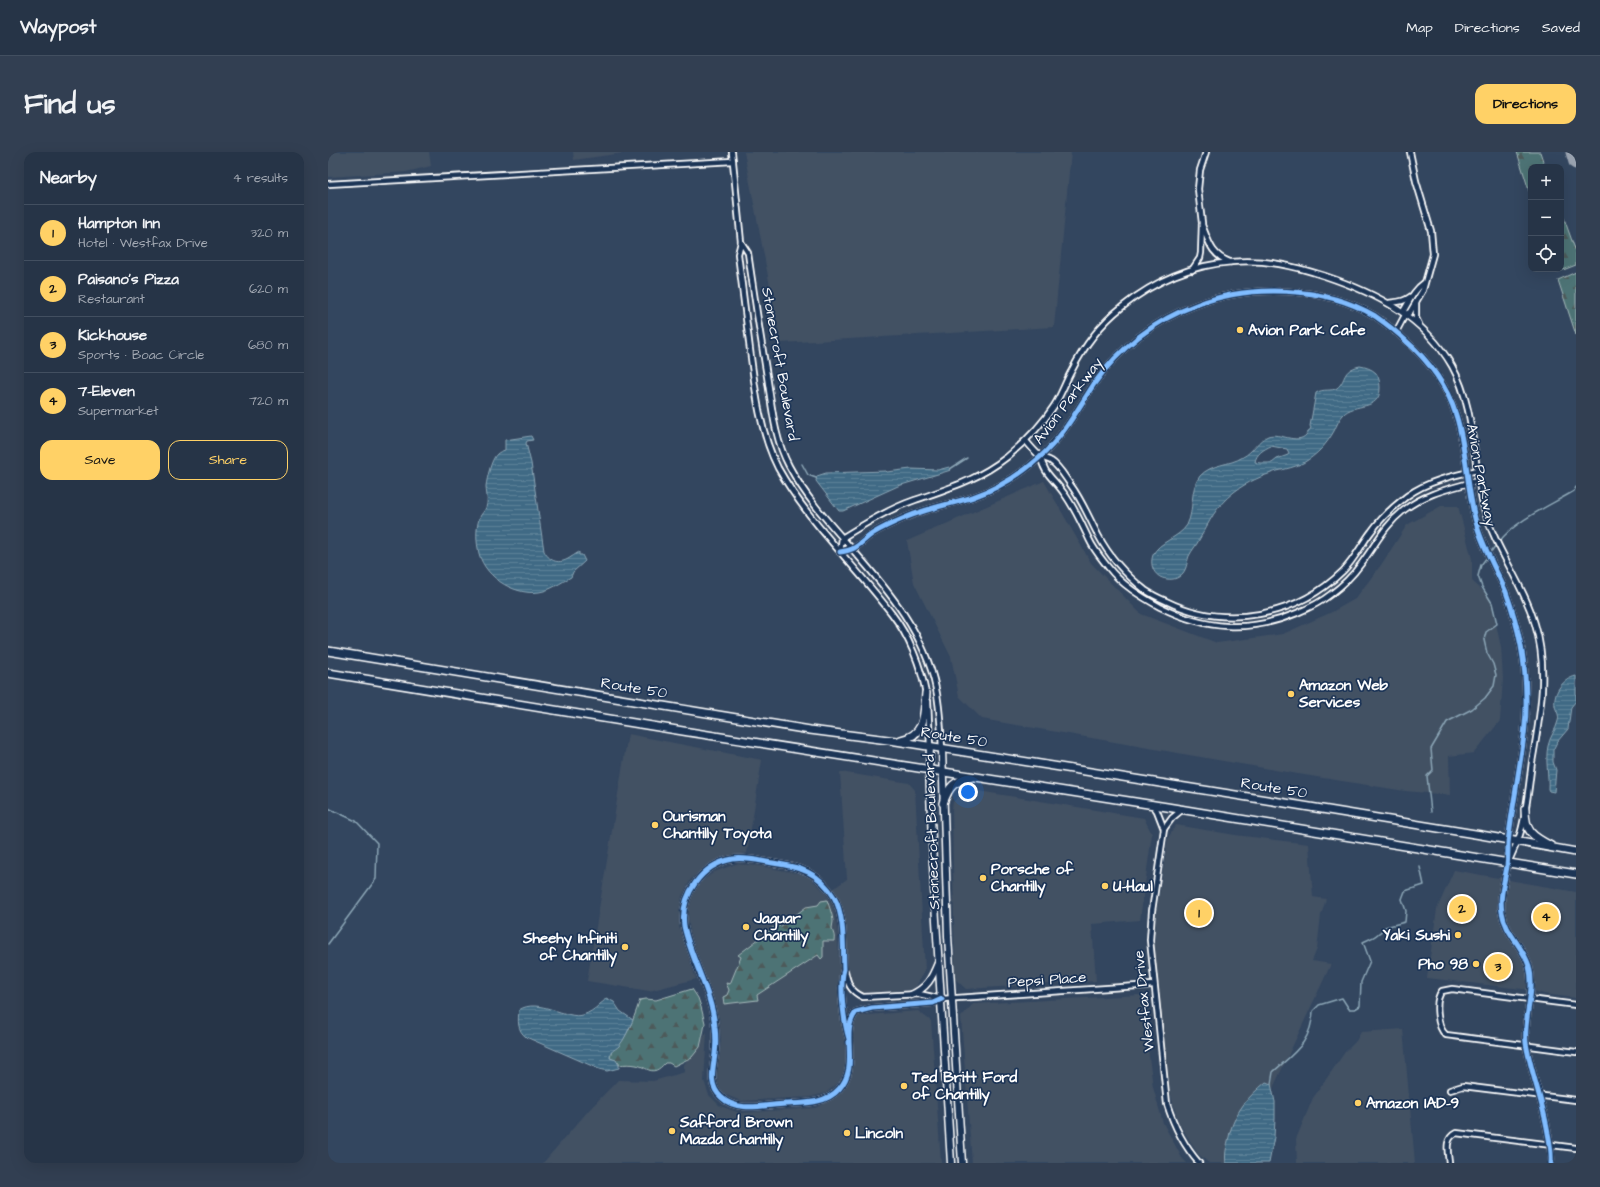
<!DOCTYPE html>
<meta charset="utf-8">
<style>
body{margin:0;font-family:"Architects Daughter",sans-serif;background:#323f52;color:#f1f3f6}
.controls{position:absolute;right:12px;top:12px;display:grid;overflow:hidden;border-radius:8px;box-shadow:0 4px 16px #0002}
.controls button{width:36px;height:36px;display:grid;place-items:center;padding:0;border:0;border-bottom:1px solid #424f60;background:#263447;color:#f1f3f6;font:20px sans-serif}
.you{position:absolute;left:640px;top:640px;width:14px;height:14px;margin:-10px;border:3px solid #fff;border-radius:50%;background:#1a73e8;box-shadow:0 0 0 6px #1a73e833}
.badge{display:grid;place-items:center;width:26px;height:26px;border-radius:50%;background:#ffd166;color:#111;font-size:13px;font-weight:700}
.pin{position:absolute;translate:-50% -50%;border:2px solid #fff;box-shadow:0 1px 4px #0006}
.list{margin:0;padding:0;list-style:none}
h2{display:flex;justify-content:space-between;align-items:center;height:52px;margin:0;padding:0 16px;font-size:17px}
h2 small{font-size:13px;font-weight:400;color:#a4aab4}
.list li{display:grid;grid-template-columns:26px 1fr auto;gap:12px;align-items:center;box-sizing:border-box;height:56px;padding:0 16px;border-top:1px solid #424f60}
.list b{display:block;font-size:15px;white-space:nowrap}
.list p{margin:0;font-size:13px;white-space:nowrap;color:#a4aab4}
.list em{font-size:13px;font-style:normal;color:#a4aab4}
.actions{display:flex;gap:8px;padding:12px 16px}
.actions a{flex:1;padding:9px 0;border:1px solid #ffd166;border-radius:12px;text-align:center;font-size:14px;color:#ffd166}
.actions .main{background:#ffd166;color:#111}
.icon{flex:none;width:22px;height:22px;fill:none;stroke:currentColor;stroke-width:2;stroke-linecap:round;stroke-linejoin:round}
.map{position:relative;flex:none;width:1248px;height:1011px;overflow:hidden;border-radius:12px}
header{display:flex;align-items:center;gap:24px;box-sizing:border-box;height:56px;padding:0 20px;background:#263447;border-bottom:1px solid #424f60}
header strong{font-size:19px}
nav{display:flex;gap:22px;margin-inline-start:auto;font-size:14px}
.intro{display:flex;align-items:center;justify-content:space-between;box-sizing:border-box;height:96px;padding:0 24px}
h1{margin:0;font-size:28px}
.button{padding:10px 18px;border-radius:12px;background:#ffd166;color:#111;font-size:14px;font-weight:700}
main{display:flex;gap:24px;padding:0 24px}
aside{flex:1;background:#263447;border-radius:12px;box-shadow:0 4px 16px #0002}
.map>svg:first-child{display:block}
.built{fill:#425164}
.forest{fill:url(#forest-firs);stroke:#a6b9ba}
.water{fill:url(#water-rules);stroke:#8ca6b6;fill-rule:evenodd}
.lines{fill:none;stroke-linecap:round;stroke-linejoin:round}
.stream{stroke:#8ca6b6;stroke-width:1.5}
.taxiway{stroke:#99a2af;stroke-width:15}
.minor-casing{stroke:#fff;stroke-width:8}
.secondary-casing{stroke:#fff;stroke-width:9}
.trunk-casing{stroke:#fff;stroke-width:10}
.minor{stroke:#1d3557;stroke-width:4.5}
.secondary{stroke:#1d3557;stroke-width:6}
.trunk{stroke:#1d3557;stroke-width:7}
.cycleway-casing{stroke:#1d3557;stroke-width:8}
.cycleway{stroke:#80bcff;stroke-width:5}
.poi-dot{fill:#ffd166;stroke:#1d3557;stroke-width:1.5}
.labels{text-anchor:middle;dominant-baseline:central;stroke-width:3.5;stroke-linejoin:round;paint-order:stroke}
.poi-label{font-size:15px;font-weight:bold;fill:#fff;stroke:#1d3557;text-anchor:start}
.street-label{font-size:15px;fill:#fff;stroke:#1d3557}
</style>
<header>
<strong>Waypost</strong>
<nav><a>Map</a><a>Directions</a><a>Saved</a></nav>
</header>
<div class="intro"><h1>Find us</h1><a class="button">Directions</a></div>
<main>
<aside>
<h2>Nearby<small>4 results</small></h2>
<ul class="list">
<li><span class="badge">1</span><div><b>Hampton Inn</b><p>Hotel · Westfax Drive</p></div><em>320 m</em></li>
<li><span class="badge">2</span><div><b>Paisano's Pizza</b><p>Restaurant</p></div><em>620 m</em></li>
<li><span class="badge">3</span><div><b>Kickhouse</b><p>Sports · Boac Circle</p></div><em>680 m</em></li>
<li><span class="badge">4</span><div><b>7-Eleven</b><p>Supermarket</p></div><em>720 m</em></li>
</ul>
<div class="actions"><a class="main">Save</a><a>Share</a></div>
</aside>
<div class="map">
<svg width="1248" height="1011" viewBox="0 0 1248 1011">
<defs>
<pattern id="forest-firs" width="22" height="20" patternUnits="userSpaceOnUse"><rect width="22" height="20" fill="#4e7375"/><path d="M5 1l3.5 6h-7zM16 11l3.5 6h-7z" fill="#4d5a5a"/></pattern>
<pattern id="water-rules" width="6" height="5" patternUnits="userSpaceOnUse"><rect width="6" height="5" fill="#3f6b85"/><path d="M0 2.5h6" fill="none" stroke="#5c8197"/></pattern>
</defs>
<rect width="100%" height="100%" fill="#33465f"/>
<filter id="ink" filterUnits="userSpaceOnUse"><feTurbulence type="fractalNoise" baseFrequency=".025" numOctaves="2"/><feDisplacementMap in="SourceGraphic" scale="8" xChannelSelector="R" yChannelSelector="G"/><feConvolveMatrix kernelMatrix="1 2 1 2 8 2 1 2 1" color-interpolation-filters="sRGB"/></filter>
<g filter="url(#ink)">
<g class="built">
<path d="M0,0H101L103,14L78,20L0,25Z"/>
<path d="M245,0H302L246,8Z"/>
<path d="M416,0H743L726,175L453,191Z"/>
<path d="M716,329L763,411L813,462L889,491L955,482L1004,460L1027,447L1053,413L1079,373L1113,354H1130L1144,407V429L1162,445L1173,495L1175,527L1172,569L1146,601L1121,604L1122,643L1077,639L970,622L654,567L631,544L623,505L586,431L579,389Z"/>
<path d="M300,582L434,608L419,701L398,704L379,713L363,727L354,744L351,761V775L368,827L321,839L259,829Z"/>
<path d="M512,620L581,631L587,638L597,818L588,835L582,838L528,841L521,833L516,765L505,737L519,727Z"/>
<path d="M638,637L816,666L824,682L812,768L764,772L768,829L638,837L627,827L624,656L625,650Z"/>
<path d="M848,673L907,683L981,692L985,745L998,747L993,763L989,797L984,809L1003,812L910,1011H881L870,1002L850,969L840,933L826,796L828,762L840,686Z"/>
<path d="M408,712L432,714L473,722L482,726L497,740L505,754L509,777L518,910L516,919L511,930L498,941L482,945L413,949L398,943L393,939L390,931L389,925L393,888L391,866L363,783L360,767L361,755L365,743L373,730L386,720Z"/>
<path d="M1126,718L1248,740V846L1216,842L1203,838L1099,826L1109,757Z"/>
<path d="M813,843L825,935L835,971L854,1006L859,1011H644L633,865L645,852Z"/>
<path d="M590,859L603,869L613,1011H215L261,958L290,928L325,929L357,920L355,914L379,880L376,929L381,943L392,954L412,961L487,956L507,946L521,929L525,911L523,872L527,864Z"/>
<path d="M1075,877L1087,1011H969L968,987L985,946L1017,900L1028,889L1033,880Z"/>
</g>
<g class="forest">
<path d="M1189,0H1212L1217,15H1203V45Z"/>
<path d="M1233,58L1248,100V113L1230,120L1227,117H1233Z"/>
<path d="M1248,120V183L1230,128Z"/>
<path d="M499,748C501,754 505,764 505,770C505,772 504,774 504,776C505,782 507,782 506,789H495V805L493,807L490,803L429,843L430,848L396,852L395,845L399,843L401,838L398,831L402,832L413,805L410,803L450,772L452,775L478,755L490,753L493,749Z"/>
<path d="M364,837L370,846L373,855L377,871L376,877L372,895L364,905L346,914L341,911H337C324,926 320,915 308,913C303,912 297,912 291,913V910L282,906L284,898C298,892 307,862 312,848L318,847L328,848Z"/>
</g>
<g class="water">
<path d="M1032,214C1038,215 1044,217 1048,221C1051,225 1052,231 1052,236C1052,260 1026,250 1015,263C1011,267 1009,273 1006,279C999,292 989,303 975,311C967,315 958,317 949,319C934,324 919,330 906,340C887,355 882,369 871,388C868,394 864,398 861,404C859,409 859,416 855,421C851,426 846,428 839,427C827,426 821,414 825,403C830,390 851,386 859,373C867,357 861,338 872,324C884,311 901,314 915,305C925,300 930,288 940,284C951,280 969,293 978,283C980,281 981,278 983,276L982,274L988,241C995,236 1004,240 1009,236C1019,228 1013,218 1032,214ZM943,294L959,297L961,301L960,303L949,307L944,311H932L927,310C928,302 936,297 943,294Z"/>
<path d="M203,284L205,288L199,289L198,291L203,311L216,399C221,408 229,413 240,407C244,405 247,402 251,400V403H254L257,409L245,420L243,425C234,430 221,439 211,440C185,444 153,423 150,396C148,387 148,371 153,363C156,359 158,357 159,352C160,346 158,340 158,334C159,327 163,307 169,302C171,300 174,299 177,298V288Z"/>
<path d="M621,315L623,318L570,334L515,359H511L488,329L489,324L498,321L558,319L559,320L583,317L610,318Z"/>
<path d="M1248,524V549L1243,555L1240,577L1229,590L1225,598V610L1228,618L1226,640L1221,639L1220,637C1221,623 1217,608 1220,594C1222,584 1228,578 1230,569C1232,563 1228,559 1227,554C1225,540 1235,527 1248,524Z"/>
<path d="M278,846L286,850L292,859L305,868C301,876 297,887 291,894C286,899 282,898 282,906L288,908L291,913V916L279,919L271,917L198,885C189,878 190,869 191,858C210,845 239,868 255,863C261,861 267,857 271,853C274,850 276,850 278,846Z"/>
<path d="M938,930L943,932L947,950V967L946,985L941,1011H898C896,1000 900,991 902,980C909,957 920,945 938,930Z"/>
</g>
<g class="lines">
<g class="stream">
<path d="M474,312L480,323L488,326"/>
<path d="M622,317L639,306"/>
<path d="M1171,390C1186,369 1223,353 1246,339L1248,335"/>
<path d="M0,656L28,669L49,691L48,727L0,792"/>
<path d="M1103,660L1099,624L1105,618L1103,597L1119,570L1144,557L1157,546L1166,534L1168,523L1165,512L1159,501L1156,488L1158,480L1169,472L1164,451L1154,435L1150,424L1153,413L1168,393"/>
<path d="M943,932L945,920C967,900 983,891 985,859L991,853L1014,846L1021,857H1027L1032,854L1033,830L1042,809L1035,790C1044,786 1051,783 1057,775L1077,770L1078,759L1074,747L1077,739L1096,733L1092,715"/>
</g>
<path class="taxiway" d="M1245,0L1248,10"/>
<defs>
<g id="minor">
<path d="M404,0L413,90L420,101C426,142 432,183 439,224C444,254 446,286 461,314C478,346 502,372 525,398C561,439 597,482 608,537C612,556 613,577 614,597"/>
<path d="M0,32L405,9"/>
<path d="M874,73C881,90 883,103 902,110"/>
<path d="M413,90L410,102C414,134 418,166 422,198C427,237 432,281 450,316C480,370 527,413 564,462C581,484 593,514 598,542"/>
<path d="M864,118L872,106L873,101L874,71L870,37L872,18L878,0"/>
<path d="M1088,150V166L1091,172"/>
<path d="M1061,151C1069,150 1076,150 1082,145"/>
<path d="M1077,163L1076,158C1082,148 1086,138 1096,131"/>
<path d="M1068,180L1077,163L1082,160L1095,138L1105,102L1103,79L1088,29L1082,0"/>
<path d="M698,289C702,294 707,300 712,304C716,307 720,307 723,309C731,314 737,325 742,332C754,348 761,366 770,383C781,404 798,423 817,438C823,442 831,446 838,449C897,478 968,465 1015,419C1027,407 1033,393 1043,380C1053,366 1066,354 1079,344C1099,329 1127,323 1150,318"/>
<path d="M713,305C715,321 726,327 735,340C746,354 753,371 761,387C766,398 773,406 780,415C794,433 812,444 832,455C878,478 921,481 969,461C981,456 993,450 1003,442C1014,434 1025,423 1033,412C1048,392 1056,374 1076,358C1099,340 1125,336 1152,328"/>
<path d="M512,400C531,397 530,392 544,382C555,375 567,370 579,365C600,356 623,352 645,345C669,337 692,323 711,306C735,285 749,258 766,232C791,196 827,168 868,153C921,132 997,134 1047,164C1057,171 1068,179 1077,188C1100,208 1119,234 1128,263C1140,300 1138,340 1150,377C1157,399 1169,419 1178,440C1190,473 1198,511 1198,546C1199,577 1192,607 1188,637C1185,655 1182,673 1180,691C1180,699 1180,706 1179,714C1177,729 1171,744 1174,760C1177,781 1195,794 1201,814C1208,840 1195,865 1198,891C1203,921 1215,950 1220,981C1222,991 1224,1001 1223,1011"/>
<path d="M512,400L514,386C538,371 561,357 587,348C621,336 650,328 679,305C697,290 713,274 726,254C733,243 737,231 743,220C755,196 772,172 794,155C825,130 863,113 904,110C937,107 966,114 997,124C1048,141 1096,165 1124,214C1148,257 1144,309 1156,356C1167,397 1195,431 1207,472C1221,518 1212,564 1204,610C1201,633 1199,657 1193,679C1190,690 1185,699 1181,709"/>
<path d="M600,549L602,595"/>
<path d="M824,652L829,659L836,677"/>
<path d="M855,657L844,666L836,677L824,759L822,788L839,952C846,974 855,993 871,1011"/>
<path d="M517,819C520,832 522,839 535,845L591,842L614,847L825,833"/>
<path d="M1248,853L1124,837L1114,839C1106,848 1109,876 1118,883L1248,900"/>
<path d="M521,887C516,870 511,835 516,817C515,796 517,764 506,745C491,720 472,715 445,711C432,709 418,705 405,707C374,712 352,743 356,774C363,808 384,840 387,875C388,884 388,894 387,902C385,918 380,933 393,945C409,961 437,953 457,952C476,951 498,952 511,937C533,913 511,882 528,860L544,856L605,851L614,847"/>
<path d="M1122,938L1135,934L1248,948"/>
<path d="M1121,1011C1120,1000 1116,987 1128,981L1248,996"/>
</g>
<g id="secondary">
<path d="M602,595L601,617L606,736L623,1011"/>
<path d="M614,597L620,784L634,1011"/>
<path d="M583,843C599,836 604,826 610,811"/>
</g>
<g id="trunk">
<path d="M0,499L482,578L568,589L945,649L1153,683L1248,700"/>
<path d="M0,521L361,580L839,655L1248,722"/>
<path d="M573,588C598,583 596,562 598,541"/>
<path d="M615,651C622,633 625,630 644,625"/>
<path d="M1197,657C1197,680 1204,684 1223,694"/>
</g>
</defs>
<use href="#minor" class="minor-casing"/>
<use href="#secondary" class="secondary-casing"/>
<use href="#trunk" class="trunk-casing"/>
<use href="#minor" class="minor"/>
<use href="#secondary" class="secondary"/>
<use href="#trunk" class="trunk"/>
<defs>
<g id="cycleway">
<path d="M512,400C531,397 530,392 544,382C555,375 567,370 579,365C600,356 623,352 645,345C669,337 692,323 711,306C735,285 749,258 766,232C791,196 827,168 868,153C921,132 997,134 1047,164C1057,171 1068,179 1077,188C1100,208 1119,234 1128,263C1140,300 1138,340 1150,377C1157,399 1169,419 1178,440C1190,473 1198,511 1198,546C1199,577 1192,607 1188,637C1185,655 1182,673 1180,691C1180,699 1180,706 1179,714C1177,729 1171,744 1174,760C1177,781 1195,794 1201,814C1208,840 1195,865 1198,891C1203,921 1215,950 1220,981C1222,991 1224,1001 1223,1011"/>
<path d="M521,887C516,870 511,835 516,817C515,796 517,764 506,745C491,720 472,715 445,711C432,709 418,705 405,707C374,712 352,743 356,774C363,808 384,840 387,875C388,884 388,894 387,902C385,918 380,933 393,945C409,961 437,953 457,952C476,951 498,952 511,937C533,913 511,882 528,860L544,856L605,851L614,847"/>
</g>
</defs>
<use href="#cycleway" class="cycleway-casing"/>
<use href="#cycleway" class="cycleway"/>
</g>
</g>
<g class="poi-dot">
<circle cx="912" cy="178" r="4"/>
<circle cx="963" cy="542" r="4"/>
<circle cx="327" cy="673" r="4"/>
<circle cx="655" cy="726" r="4"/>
<circle cx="777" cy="734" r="4"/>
<circle cx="418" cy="775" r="4"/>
<circle cx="1130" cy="783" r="4"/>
<circle cx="297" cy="795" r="4"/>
<circle cx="1148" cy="812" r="4"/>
<circle cx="576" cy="934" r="4"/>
<circle cx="1030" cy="951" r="4"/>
<circle cx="344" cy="979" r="4"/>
<circle cx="519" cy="981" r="4"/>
</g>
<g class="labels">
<g class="poi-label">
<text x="920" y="178">Avion Park Cafe</text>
<text x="971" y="533">Amazon Web<tspan x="971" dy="17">Services</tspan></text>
<text x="335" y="664">Ourisman<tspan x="335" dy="17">Chantilly Toyota</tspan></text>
<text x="663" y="717">Porsche of<tspan x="663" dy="17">Chantilly</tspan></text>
<text x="785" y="734">U-Haul</text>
<text x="426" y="766">Jaguar<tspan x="426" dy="17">Chantilly</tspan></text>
<text x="1122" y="783" text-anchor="end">Yaki Sushi</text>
<text x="289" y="786" text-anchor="end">Sheehy Infiniti<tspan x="289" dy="17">of Chantilly</tspan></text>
<text x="1140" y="812" text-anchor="end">Pho 98</text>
<text x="584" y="925">Ted Britt Ford<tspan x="584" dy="17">of Chantilly</tspan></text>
<text x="1038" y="951">Amazon IAD-9</text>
<text x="352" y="970">Safford Brown<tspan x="352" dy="17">Mazda Chantilly</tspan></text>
<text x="527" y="981">Lincoln</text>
</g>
<g class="street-label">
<text transform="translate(452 212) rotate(80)">Stonecroft Boulevard</text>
<text transform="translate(740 249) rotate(-53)">Avion Parkway</text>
<text transform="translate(1153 323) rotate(79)">Avion Parkway</text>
<text transform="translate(306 536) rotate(9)">Route 50</text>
<text transform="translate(626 585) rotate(9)">Route 50</text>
<text transform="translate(946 636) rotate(9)">Route 50</text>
<text transform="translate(604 680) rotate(-92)">Stonecroft Boulevard</text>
<text transform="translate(719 828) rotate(-4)">Pepsi Place</text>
<text transform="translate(816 849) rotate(-96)">Westfax Drive</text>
</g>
</g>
</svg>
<div class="controls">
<button>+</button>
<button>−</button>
<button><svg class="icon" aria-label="locate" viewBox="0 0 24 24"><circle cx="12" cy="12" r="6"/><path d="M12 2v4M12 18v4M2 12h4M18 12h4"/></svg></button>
</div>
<div class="you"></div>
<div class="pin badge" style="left:871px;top:761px">1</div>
<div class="pin badge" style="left:1134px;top:757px">2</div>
<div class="pin badge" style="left:1170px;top:815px">3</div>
<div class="pin badge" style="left:1218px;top:765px">4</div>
</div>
</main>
